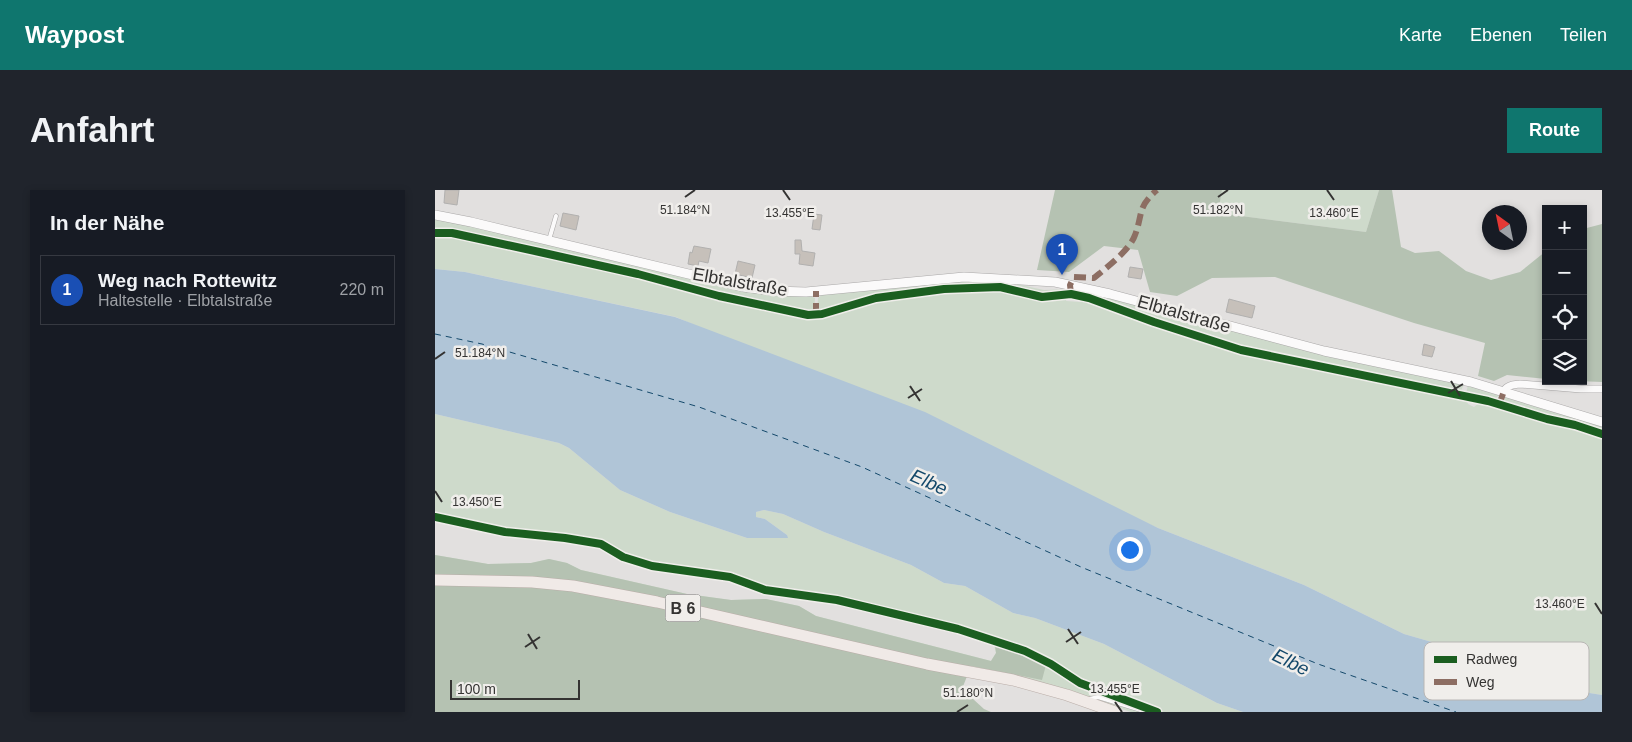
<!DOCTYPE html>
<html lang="de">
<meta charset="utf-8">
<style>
body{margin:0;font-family:Arial,sans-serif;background:#20242c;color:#f1f3f6}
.controls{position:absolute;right:15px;top:15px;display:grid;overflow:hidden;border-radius:0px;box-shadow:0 2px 8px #0003}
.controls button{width:45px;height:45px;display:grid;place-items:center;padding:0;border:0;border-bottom:1px solid #363941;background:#171b24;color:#f1f3f6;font:25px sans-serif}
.compass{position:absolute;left:1047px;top:15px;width:45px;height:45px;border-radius:50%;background:#171b24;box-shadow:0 2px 8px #0003;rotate:327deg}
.scale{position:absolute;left:15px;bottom:12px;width:130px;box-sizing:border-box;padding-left:5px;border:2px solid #343332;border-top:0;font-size:14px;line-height:18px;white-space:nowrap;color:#343332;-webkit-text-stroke:4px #f0eeeb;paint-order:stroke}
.you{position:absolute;left:694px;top:359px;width:18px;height:18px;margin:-12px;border:4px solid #fff;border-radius:50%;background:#1a73e8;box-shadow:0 0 0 8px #1a73e833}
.badge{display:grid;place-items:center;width:32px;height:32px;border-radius:50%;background:#0f766e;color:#fff;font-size:16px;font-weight:700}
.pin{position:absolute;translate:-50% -41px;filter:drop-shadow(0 1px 2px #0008)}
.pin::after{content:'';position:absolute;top:26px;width:18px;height:15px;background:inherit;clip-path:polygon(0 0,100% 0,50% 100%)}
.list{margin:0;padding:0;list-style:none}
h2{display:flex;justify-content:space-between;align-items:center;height:65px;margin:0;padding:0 20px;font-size:21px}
h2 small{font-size:16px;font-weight:400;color:#9ea1a6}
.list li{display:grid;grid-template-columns:32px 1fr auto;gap:15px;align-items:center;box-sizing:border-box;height:70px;margin:0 10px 10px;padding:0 10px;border:1px solid #363941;border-radius:0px}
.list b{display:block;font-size:19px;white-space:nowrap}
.list p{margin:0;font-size:16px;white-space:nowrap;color:#9ea1a6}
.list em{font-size:16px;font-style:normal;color:#9ea1a6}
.icon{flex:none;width:28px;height:28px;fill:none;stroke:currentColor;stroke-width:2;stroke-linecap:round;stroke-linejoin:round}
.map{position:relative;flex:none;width:1167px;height:522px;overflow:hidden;border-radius:0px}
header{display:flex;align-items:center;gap:30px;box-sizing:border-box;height:70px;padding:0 25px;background:#0f766e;color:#fff}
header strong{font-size:24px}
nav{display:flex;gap:28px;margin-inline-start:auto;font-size:18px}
.intro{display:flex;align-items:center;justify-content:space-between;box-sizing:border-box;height:120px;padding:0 30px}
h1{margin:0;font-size:35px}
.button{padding:12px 22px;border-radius:0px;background:#0f766e;color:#fff;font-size:18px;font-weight:700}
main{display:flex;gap:30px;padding:0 30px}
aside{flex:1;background:#171b24;border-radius:0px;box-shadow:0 2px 8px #0003}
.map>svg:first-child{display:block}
.green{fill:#cedacb}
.forest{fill:#b5c2b2}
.water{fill:#b0c5d7}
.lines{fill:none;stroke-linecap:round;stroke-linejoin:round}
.ferry{stroke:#14496b;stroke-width:1;stroke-dasharray:6 5;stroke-linecap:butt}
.building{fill:#c6c0ba;stroke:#b1b0af}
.service-casing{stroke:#aaa8a8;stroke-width:5}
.minor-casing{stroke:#aaa8a8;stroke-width:8}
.tertiary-casing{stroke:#aaa8a8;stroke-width:10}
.primary-casing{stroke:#b9ada8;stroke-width:12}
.service{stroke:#fbfafa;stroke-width:4}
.minor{stroke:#fbfafa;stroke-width:7}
.tertiary{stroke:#fbfafa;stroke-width:9}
.primary{stroke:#f0eae7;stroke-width:11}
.quiet{stroke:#8d6e63;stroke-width:6;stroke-dasharray:12 6;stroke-linecap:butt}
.cycleway-casing{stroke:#f0eeeb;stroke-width:11}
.cycleway{stroke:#1b5e20;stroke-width:8}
.ticks{fill:none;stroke:#343332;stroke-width:2}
.labels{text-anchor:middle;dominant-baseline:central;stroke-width:5;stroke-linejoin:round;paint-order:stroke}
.shield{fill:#f0eeeb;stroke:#6c6b6a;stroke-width:1}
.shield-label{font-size:16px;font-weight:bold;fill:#343332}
.street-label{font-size:18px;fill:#343332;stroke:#f0eeeb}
.water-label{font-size:19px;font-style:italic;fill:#14496b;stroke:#f0eeeb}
.key{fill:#f0eeeb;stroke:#b8b6b4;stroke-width:1}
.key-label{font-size:14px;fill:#343332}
.ticks-label{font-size:12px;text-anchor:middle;fill:#343332;stroke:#f0eeeb;stroke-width:5;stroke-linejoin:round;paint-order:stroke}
</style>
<header>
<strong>Waypost</strong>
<nav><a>Karte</a><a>Ebenen</a><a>Teilen</a></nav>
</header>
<div class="intro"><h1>Anfahrt</h1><a class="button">Route</a></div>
<main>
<aside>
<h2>In der Nähe<small></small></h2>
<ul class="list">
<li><span class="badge" style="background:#1a4fb4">1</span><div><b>Weg nach Rottewitz</b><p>Haltestelle · Elbtalstraße</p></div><em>220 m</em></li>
</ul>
</aside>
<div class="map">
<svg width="1167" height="522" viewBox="0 0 1167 522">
<rect width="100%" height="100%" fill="#e2e0df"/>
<g class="green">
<path d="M787,0H944L931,42L782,23Z"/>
<path d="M0,29L35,35L151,62L371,105L380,108L379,123L368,122C279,102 190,78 101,59C68,52 34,41 0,41Z"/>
<path d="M0,45H17L109,64L202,86L284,108L373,127L388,126L441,110L527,99H570L608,109L632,106L631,111L646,112L648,108L718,134L809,163L1027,207L1031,208L1033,214L1039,217L1044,213L1071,218L1110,231L1139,237L1167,246V505L1142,501L1073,474L969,444L869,395L723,338L241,127L30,82L0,79Z"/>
<path d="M529,91H566L565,95H528L441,106L382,123L383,108L388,104Z"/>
<path d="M576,93L609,100L639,99L1029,194L1025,203L807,158L750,140L647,104C633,101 625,105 611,105C600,104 587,99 576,96Z"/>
<path d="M1033,195L1065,204L1060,209L1031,204Z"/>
<path d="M1070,206L1167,236V242C1156,238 1145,234 1133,231C1117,227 1081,223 1069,212Z"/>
<path d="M0,224L124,253L134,258L185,300L235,322L312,348L352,345L330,329L321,327V322L329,320L348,324L389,342L476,375L509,393L530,396L578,423L600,428L669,454L782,513L808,522H696L607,493L0,384V365L53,374L96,373L114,369L132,373L146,380L252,404L296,410L331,409L364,416L381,426L556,471L561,463L558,451L523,439L402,410L330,400L295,387L217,376L188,367L166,354L130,348L70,342L0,327Z"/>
</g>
<g class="forest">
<path d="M620,0H787L783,23L931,42L944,0H957L966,57L980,63L1004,61L1031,81L1056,90L1085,82L1111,61V189L1072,185L1059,191L1043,186L1050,153L979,133L840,87L777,88L742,106L715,102L703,60L669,56L634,82L602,80Z"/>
<path d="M1167,34V192L1142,191H1148V39Z"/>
<path d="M0,365L53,374L96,373L114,369L132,373L146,380L252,404L296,410L331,409L364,416L381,426L556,471L561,463L560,455L611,475L607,490L536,476L527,499L549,519L556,522H0Z"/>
</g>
<path class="water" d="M0,79L30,82L240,127L490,222L723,338L869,395L969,444L1073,474L1142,501L1167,505V522H808L782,513L669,454L600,428L578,423L530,396L509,393L476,375L389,342L348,324L329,320L321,322V327L330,329L352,345L353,348H312L235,322L185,300L134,258L124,253L0,224Z"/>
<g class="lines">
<path class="ferry" d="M0,144L47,154L264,217L427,277L646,377L883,474L1021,522"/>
</g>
<g class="building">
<path d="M10,0H24L22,15L9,13Z"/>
<path d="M128,23L144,26L141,40L125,36Z"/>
<path d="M379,24L387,25L385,40L377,39Z"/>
<path d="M360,50H366L367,61L380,63L378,76L364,74L365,64H360Z"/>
<path d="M259,56L276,59L273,73L264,71L263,76L253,74L255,62L257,63Z"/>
<path d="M303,71L320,75L317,88L300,84Z"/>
<path d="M695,77L708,79L706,89L693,87Z"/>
<path d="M794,109L820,116L817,128L791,122Z"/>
<path d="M989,154L1000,157L997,167L987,165Z"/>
</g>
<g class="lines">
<defs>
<g id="service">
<path d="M114,50L121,26"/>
<path d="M655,509L663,507L706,520L707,522"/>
</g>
<path id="minor" d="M1069,201C1072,195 1078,195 1085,194L1146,199H1167"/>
<path id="tertiary" d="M0,25L36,32L308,97L338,101L371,102L529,87L620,92L675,104L889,161L1036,192L1167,232"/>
<path id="primary" d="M0,390L97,392L138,396L222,412L492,474L578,490L632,505L680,522"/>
</defs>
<use href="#service" class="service-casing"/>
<use href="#minor" class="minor-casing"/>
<use href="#tertiary" class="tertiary-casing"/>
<use href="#primary" class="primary-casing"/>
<use href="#service" class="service"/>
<use href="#minor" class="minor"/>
<use href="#tertiary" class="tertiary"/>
<use href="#primary" class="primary"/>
<g class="quiet">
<path d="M636,104L635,95L639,87L659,88C671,78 695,60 700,45C708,24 702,17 722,0"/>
<path d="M381,125V101"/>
<path d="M1064,215L1069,201"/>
</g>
<defs>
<g id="cycleway">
<path d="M0,43H17L109,63L203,84L284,106L373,125L387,124L441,108L509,99L565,97L607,107L636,104L654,108L719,132L806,160L1053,211L1112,229L1140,235L1167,244"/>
<path d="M0,327L70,342L130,348L166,354L188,367L217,376L295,387L330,400L402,410L523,439L590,461L616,474L645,493L722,522"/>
</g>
</defs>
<use href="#cycleway" class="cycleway-casing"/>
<use href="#cycleway" class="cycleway"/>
</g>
<path class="ticks" d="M348,0L355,10M892,0L899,10M250,7L260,0M783,7L793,0M0,169L10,162M1016,191L1025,206M475,196L485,211M1013,203L1028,194M473,208L487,199M0,301L7,312M1160,413L1167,424M633,439L643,454M93,444L102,459M631,452L646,442M90,457L105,447M680,512L687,522M522,522L533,515"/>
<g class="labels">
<rect class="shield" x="230.5" y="404.5" width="35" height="27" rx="4"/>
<g class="shield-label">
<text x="248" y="418">B 6</text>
</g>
<g class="street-label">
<text transform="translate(305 92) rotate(10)">Elbtalstraße</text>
<text transform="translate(749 124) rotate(16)">Elbtalstraße</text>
</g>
<g class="water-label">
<text transform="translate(494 292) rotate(24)">Elbe</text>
<text transform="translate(856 472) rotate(26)">Elbe</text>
</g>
</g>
<rect x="989" y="452" width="165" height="58" rx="8" class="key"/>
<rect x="999" y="466" width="23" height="7" fill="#1b5e20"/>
<rect x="999" y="489" width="23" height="6" fill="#8d6e63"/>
<g class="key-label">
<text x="1031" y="474">Radweg</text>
<text x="1031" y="497">Weg</text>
</g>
<g class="ticks-label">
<text x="250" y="24">51.184°N</text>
<text x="783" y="24">51.182°N</text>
<text x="355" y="27">13.455°E</text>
<text x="899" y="27">13.460°E</text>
<text x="45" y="167">51.184°N</text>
<text x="42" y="316">13.450°E</text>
<text x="1125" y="418">13.460°E</text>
<text x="680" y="503">13.455°E</text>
<text x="533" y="507">51.180°N</text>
</g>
</svg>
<div class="controls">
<button>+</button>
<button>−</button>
<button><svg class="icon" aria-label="locate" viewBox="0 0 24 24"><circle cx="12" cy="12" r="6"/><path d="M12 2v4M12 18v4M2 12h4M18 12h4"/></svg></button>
<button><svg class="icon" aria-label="layers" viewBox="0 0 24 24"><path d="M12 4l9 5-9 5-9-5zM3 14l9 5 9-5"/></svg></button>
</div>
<svg class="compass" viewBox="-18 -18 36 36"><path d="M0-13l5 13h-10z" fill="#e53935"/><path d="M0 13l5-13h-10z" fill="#9ea1a6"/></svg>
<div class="scale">100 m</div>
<div class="you"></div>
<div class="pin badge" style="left:627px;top:85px;background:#1a4fb4">1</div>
</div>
</main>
